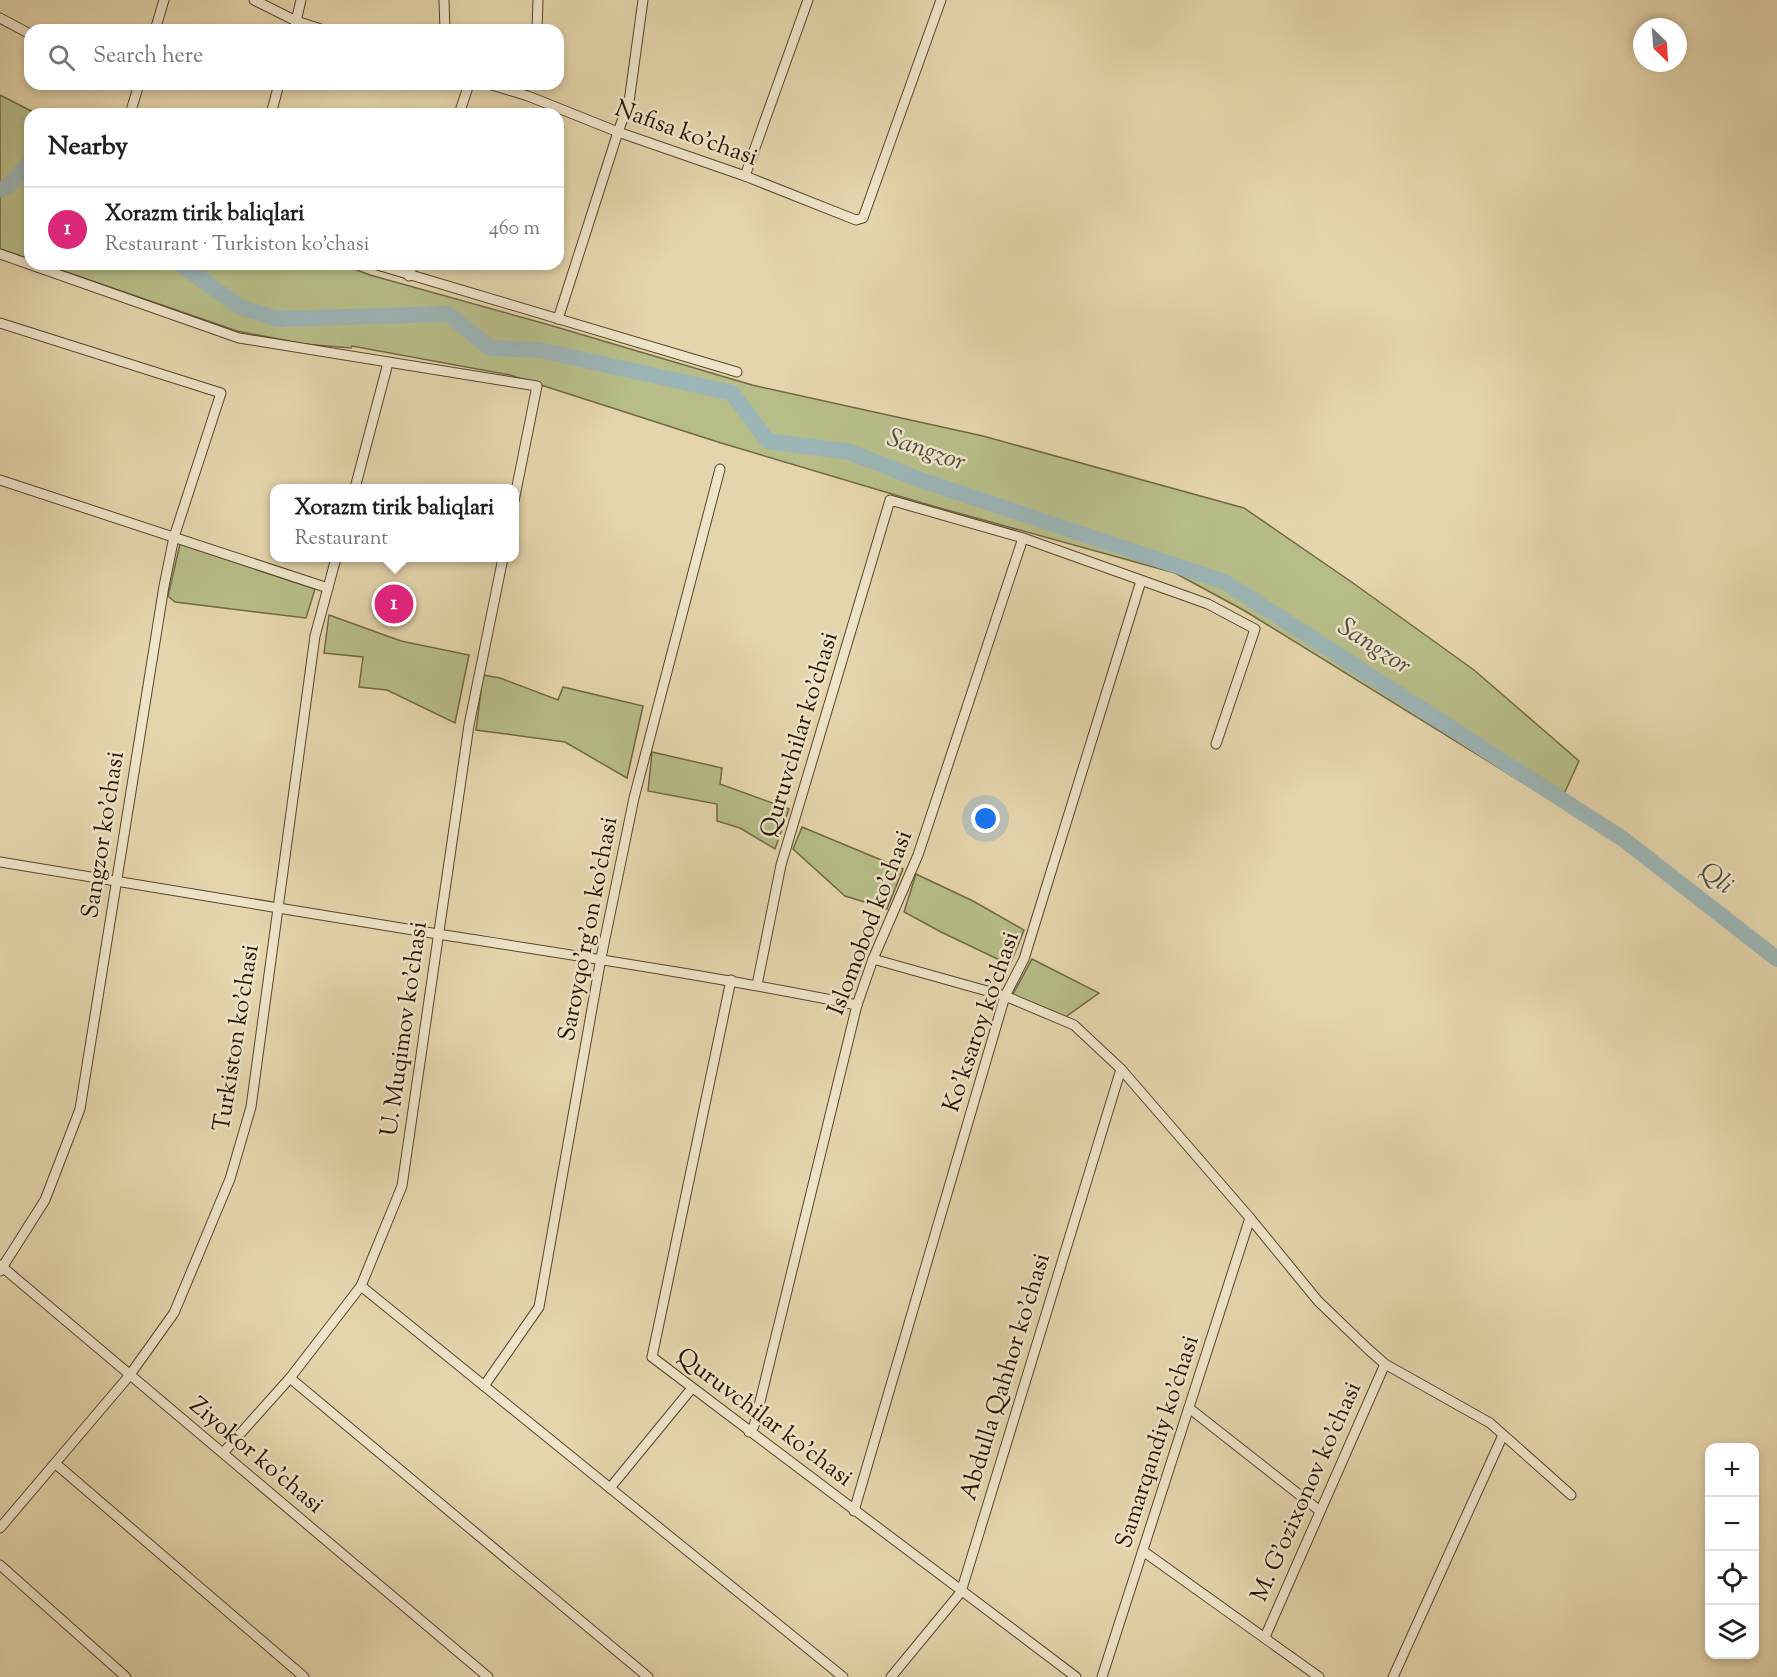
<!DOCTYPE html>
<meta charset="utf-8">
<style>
body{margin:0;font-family:"Sorts Mill Goudy",serif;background:#f2f2f2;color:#202124}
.controls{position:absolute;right:18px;bottom:18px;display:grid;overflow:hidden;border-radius:12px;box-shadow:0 3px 9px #0003}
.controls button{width:54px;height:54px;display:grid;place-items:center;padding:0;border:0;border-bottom:2px solid #e0e0e0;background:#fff;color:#202124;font:30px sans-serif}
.compass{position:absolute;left:1633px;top:18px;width:54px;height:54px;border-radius:50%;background:#fff;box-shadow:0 3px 9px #0003;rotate:155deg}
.you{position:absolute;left:986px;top:819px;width:21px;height:21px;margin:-15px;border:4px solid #fff;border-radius:50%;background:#1a73e8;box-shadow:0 0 0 9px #1a73e833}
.badge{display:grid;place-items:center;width:39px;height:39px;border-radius:50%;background:#db2777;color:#fff;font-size:20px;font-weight:700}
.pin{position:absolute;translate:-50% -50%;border:3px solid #fff;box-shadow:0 2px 6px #0006}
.popup{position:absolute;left:270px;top:484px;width:249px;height:78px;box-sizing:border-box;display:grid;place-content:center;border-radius:12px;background:#fff;filter:drop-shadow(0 2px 4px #0005);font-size:20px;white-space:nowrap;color:#757577}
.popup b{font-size:22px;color:#202124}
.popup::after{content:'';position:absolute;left:50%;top:100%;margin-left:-12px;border:12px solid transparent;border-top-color:#fff}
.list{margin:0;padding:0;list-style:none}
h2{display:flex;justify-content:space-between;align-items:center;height:78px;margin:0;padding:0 24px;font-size:26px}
h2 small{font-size:20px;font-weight:400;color:#757577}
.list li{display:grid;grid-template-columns:39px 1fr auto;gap:18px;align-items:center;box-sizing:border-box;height:84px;padding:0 24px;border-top:2px solid #e0e0e0}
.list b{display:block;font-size:22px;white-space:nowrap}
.list p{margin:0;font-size:20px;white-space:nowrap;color:#757577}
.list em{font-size:20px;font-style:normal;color:#757577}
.icon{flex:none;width:33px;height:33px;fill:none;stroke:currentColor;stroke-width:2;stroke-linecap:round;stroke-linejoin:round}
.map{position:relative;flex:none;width:1777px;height:1677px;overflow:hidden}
.search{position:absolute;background:#fff;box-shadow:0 3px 9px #0003;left:24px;top:24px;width:540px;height:66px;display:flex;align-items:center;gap:15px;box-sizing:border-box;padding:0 21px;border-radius:18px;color:#757577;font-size:22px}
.panel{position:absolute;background:#fff;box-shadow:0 3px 9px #0003;left:24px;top:108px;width:540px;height:162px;border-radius:18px}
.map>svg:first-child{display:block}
.green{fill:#b7bd88;stroke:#6f6845;stroke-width:1.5}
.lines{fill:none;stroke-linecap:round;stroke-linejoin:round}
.river{stroke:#9cb5b6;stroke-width:16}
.minor-casing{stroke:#56442c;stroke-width:11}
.minor{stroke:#eee4c9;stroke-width:9}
.labels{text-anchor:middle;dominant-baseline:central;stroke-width:5;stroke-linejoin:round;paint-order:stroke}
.street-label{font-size:24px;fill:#271402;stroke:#eee4c9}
.water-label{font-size:26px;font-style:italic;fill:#504c41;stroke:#eee4c9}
</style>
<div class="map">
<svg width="1777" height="1677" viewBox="0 0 1777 1677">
<rect width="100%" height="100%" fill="#e5d5ac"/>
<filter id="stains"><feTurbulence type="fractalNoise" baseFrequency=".00333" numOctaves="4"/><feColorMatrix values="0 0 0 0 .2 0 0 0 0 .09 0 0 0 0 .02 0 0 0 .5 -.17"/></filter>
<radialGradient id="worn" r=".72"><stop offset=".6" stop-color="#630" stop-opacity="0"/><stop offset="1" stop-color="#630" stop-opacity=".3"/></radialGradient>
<g class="green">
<path d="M0,95L37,114H30V259L0,249Z"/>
<path d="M43,264H341L370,275L546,324L752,385L983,436L1244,508L1353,583L1474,670L1579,761L1559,805L1245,611L1175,573L929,505L721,443L510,375L352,346L351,348L304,344L237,331Z"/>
<path d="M180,544L315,589L306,618L175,602L168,596Z"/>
<path d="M329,615L401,641L469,655L455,723L387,690L359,687L363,657L324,653Z"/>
<path d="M483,675L500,678L558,700L563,687L643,706L627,778L565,742L476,730Z"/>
<path d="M652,752L722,768L720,784L789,809L775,849L740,828L717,821V804L648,791Z"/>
<path d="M802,827L903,869L887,909L845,896L793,849Z"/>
<path d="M916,874L973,901L1024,930L1010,965L941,932L904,912Z"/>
<path d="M1032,959L1099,993L1064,1018L1012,996Z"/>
</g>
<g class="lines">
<g class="river">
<path d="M0,189L7,187L30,162"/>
<path d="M180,264L240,307L278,319L448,314L490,348L540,350L732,393L768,441L850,452L921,480L1225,582L1623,839L1777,959"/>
</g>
<defs>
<g id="minor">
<path d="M254,0L296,21L324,30"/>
<path d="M444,0L445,30"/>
<path d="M0,18L30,34"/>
<path d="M155,30L164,0"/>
<path d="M294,30L301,0"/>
<path d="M537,30L538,0"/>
<path d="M489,84L528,96L618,132L745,176L856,220L863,218L941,0"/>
<path d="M130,114L139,84"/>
<path d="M271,114L279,84"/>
<path d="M459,114L469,84"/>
<path d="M745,176L808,0"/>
<path d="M0,254L239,338L537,386L514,501"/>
<path d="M374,264L737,372"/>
<path d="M409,276L413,264"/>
<path d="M558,319L618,132L629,102L643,0"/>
<path d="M0,323L221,393L174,537L164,586L80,1109L45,1200L0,1271"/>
<path d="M0,480L328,588"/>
<path d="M355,488L388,363"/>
<path d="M0,862C146,887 292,910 438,934C578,956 718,977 857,1005"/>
<path d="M873,959L1005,996L1074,1025L1121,1069L1250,1218L1318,1301L1369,1350L1385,1364L1490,1423L1571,1495"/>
<path d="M731,980L652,1357L1076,1677"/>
<path d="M757,985L781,865L890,500L1023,538L1208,604L1255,629L1216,744"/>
<path d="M0,1265L488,1677"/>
<path d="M361,1286L843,1677"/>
<path d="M290,1378L648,1677"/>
<path d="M484,1386L539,1307L601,958L634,798L720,469"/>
<path d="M1189,1408L1320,1511"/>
<path d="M749,1432L754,1426L857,1005L873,959L918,855L1023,538"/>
<path d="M223,1453L290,1378L361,1286L402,1186L469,725L503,558"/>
<path d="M56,1464L304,1677"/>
<path d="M610,1488L692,1388"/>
<path d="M854,1511L1005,996L1024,959L1141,581"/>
<path d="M0,1528L129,1376L174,1313L230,1179L251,1107L315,636L336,558"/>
<path d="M1143,1551L1319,1677"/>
<path d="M0,1565L126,1677"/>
<path d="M1265,1637L1385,1364"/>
<path d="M891,1677L961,1592L1121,1069"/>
<path d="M1102,1677L1250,1218"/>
<path d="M1393,1677L1503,1435"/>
</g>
</defs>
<use href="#minor" class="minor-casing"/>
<use href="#minor" class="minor"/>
</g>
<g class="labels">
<g class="street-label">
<text transform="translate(686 134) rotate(20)">Nafisa ko'chasi</text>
<text transform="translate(800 735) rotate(-73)">Quruvchilar ko'chasi</text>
<text transform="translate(104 835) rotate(-81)">Sangzor ko'chasi</text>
<text transform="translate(871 923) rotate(-69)">Islomobod ko'chasi</text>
<text transform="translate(589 929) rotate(-79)">Saroyqo'rg'on ko'chasi</text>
<text transform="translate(982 1022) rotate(-71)">Ko'ksaroy ko'chasi</text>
<text transform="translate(405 1029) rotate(-82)">U. Muqimov ko'chasi</text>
<text transform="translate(237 1038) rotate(-81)">Turkiston ko'chasi</text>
<text transform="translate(1006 1377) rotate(-73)">Abdulla Qahhor ko'chasi</text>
<text transform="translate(764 1418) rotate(37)">Quruvchilar ko'chasi</text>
<text transform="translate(1158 1442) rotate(-72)">Samarqandiy ko'chasi</text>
<text transform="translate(256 1456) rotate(40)">Ziyokor ko'chasi</text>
<text transform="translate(1307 1492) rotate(-66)">M. G'ozixonov ko'chasi</text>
</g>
<g class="water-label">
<text transform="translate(926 451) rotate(19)">Sangzor</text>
<text transform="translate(1374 647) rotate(33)">Sangzor</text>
<text transform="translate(1716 879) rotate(38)">Qli</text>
</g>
</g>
<rect width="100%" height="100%" filter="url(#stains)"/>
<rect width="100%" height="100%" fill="url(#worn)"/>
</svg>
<div class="controls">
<button>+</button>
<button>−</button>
<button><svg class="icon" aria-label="locate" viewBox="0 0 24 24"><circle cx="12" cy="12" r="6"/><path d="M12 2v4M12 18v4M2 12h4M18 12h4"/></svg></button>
<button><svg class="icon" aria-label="layers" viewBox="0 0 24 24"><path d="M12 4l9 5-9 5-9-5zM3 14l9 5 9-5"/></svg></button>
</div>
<svg class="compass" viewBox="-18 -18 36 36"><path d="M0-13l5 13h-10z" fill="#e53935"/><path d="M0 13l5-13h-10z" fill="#757577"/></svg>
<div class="you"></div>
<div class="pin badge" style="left:394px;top:604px">1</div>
<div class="popup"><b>Xorazm tirik baliqlari</b>Restaurant</div>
<div class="search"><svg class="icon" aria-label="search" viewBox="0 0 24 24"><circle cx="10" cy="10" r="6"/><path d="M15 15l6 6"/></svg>Search here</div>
<section class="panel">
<h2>Nearby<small></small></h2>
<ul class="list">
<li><span class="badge">1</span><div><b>Xorazm tirik baliqlari</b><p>Restaurant · Turkiston ko'chasi</p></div><em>460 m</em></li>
</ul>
</section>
</div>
